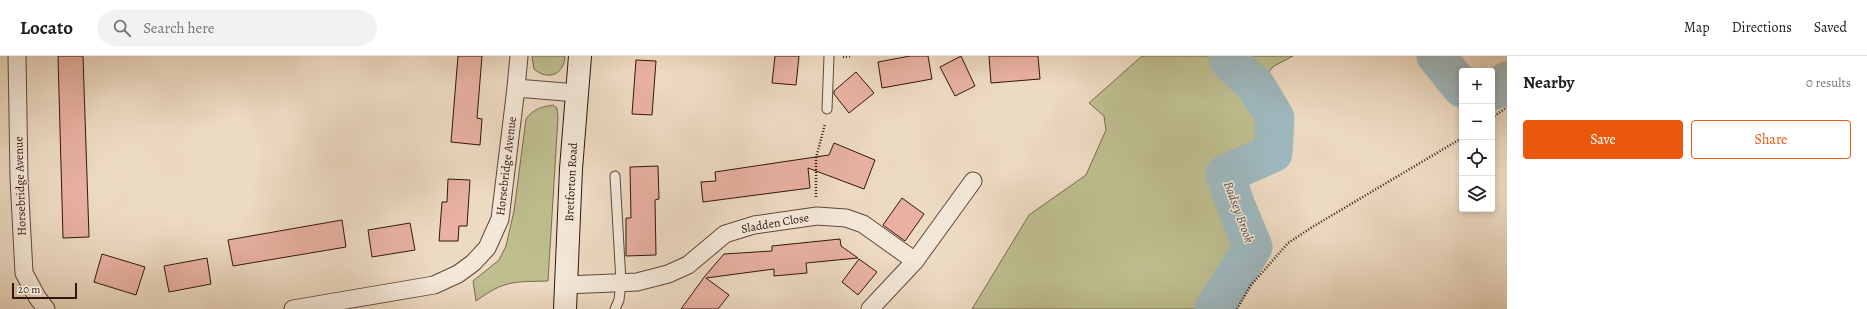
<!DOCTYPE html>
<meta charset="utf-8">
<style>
body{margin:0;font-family:Alegreya,serif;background:#f2f2f2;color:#202124}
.controls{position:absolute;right:12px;top:12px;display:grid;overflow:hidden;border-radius:4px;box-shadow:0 2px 6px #0003}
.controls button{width:36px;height:36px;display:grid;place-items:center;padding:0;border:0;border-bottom:1px solid #e0e0e0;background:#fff;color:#202124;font:20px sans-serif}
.scale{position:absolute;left:12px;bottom:10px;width:65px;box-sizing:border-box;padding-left:4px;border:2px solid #32160c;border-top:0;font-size:11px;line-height:14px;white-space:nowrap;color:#32160c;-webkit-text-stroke:3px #f3e7d7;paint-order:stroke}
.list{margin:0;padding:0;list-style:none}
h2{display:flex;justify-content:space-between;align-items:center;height:52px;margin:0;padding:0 16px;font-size:17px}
h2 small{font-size:13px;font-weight:400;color:#757577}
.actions{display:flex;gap:8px;padding:12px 16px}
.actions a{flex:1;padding:9px 0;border:1px solid #ea580c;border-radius:4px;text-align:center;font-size:14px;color:#ea580c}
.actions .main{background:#ea580c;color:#fff}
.icon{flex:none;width:22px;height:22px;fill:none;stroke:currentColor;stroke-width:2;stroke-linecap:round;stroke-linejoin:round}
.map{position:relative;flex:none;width:1507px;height:253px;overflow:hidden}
header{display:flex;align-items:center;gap:24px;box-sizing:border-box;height:56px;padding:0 20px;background:#fff;border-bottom:1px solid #e0e0e0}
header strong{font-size:19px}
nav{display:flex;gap:22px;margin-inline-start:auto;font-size:14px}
.search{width:280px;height:36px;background:#f2f2f2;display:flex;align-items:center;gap:10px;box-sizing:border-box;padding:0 14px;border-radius:22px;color:#757577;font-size:15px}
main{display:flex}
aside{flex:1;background:#fff}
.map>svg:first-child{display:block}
.green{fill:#bebe8f;stroke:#786a4e}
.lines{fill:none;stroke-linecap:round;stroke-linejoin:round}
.river{stroke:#9eb8be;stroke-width:39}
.building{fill:#e8b1a1;stroke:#32160c}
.lane-casing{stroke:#61473a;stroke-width:11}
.street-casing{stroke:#61473a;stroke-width:19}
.secondary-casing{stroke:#32160c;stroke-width:24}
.path{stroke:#32160c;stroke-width:2.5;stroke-dasharray:1 2;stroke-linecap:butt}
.lane{stroke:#f3e7d7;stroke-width:9}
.street{stroke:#f3e7d7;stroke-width:17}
.secondary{stroke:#f3e7d7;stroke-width:22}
.labels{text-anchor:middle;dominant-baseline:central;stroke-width:3;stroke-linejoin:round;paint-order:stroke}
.street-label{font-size:12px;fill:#32160c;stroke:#f3e7d7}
.water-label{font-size:13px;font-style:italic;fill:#584f4a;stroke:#f3e7d7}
</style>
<header>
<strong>Locato</strong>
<div class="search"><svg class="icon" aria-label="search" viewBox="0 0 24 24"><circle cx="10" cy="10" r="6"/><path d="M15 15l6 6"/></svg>Search here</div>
<nav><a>Map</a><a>Directions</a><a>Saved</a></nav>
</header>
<main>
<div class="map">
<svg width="1507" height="253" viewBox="0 0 1507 253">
<rect width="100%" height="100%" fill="#eddac2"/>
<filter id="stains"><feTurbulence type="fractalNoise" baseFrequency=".005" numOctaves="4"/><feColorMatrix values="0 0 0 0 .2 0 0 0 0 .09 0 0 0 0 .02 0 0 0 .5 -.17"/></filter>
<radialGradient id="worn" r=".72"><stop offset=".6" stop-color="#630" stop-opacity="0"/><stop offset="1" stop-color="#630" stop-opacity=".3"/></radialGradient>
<g class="green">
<path d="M532,0H565C564,19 548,25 534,13Z"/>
<path d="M1142,0H1293L1274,10L1256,30L1275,62L1273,97L1226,119L1236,150L1253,191L1214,253H972L1029,159L1086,119L1106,74L1104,60L1089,47Z"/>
<path d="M553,49L557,52L558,61L548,225C513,226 505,224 476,245L473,225L499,204L506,190L514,155L526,63C533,53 541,51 553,49Z"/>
</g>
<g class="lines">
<g class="river">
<path d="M1436,0L1462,32"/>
<path d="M1492,35L1504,29L1507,25"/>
<path d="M1214,253L1253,191L1236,150L1225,118L1273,97L1275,62L1256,30L1229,5L1228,0"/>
</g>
</g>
<g class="building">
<path d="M58,0H83L89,181L63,182Z"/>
<path d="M458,0H482L477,62L482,63L480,89L451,86Z"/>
<path d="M775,0H799L796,29L772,27Z"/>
<path d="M910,0H928L932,23L882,32L878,6Z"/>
<path d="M961,0L975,30L955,40L940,11Z"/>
<path d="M989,0H1038L1040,23L991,27Z"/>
<path d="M636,4L656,5L652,59L632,58Z"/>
<path d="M856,16L874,37L849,57L834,38V35Z"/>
<path d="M834,87L875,104L864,133L808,112L810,132L703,146L701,126L716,125L715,116L829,99Z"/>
<path d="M658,110L659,143L655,144L656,199L626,200V162H631L630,111Z"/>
<path d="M448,123L470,124L467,170H459L458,185H439L442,146H447Z"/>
<path d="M902,142L924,158L905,185L883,169Z"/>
<path d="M342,164L346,191L233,210L228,184Z"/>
<path d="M410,167L415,194L372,201L368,174Z"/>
<path d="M840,183L841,190L858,202L806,207L807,217L774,220V213L706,222L729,239L718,253H681L705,220L724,198L772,195V190Z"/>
<path d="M102,198L145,211L136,239L94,226Z"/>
<path d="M207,202L211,228L169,236L164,210Z"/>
<path d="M859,203L877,216L858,239L842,226Z"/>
</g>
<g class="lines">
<defs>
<g id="lane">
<path d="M827,53L829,0"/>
<path d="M615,253L619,244L621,226L615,120"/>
</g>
<g id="street">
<path d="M17,0L19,122L24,217L37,241L46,253"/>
<path d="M516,32L519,0"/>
<path d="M566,229L637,226L668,218L688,209L725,178L754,169L817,160L846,162L863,168L915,205"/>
<path d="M293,253L434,229L458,218L473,207L487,192L500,163L516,32L577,37"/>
<path d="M870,253L915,205L973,125"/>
</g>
<path id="secondary" d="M565,253L571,113L580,0"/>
</defs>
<use href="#lane" class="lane-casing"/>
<use href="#street" class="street-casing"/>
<use href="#secondary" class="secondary-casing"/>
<g class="path">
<path d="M843,1L850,0"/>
<path d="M1492,62L1507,51"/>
<path d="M816,141V102L825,68"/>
<path d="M1237,253L1251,229L1288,187L1314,170L1462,82"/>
</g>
<use href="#lane" class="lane"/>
<use href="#street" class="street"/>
<use href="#secondary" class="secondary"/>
</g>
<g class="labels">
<g class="street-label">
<text transform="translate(506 110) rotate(-83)">Horsebridge Avenue</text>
<text transform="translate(571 126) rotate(-87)">Bretforton Road</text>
<text transform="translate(20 130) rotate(-92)">Horsebridge Avenue</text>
<text transform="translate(775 167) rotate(-10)">Sladden Close</text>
</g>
<g class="water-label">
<text transform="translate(1239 156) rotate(70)">Badsey Brook</text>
</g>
</g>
<rect width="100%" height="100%" filter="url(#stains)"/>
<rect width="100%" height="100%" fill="url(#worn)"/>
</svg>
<div class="controls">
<button>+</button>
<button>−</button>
<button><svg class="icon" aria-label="locate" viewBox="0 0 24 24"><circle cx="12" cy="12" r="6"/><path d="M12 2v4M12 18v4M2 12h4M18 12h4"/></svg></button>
<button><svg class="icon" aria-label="layers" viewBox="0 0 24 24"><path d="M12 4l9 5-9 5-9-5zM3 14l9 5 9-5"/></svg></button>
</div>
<div class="scale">20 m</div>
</div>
<aside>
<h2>Nearby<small>0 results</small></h2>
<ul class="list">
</ul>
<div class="actions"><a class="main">Save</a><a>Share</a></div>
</aside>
</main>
